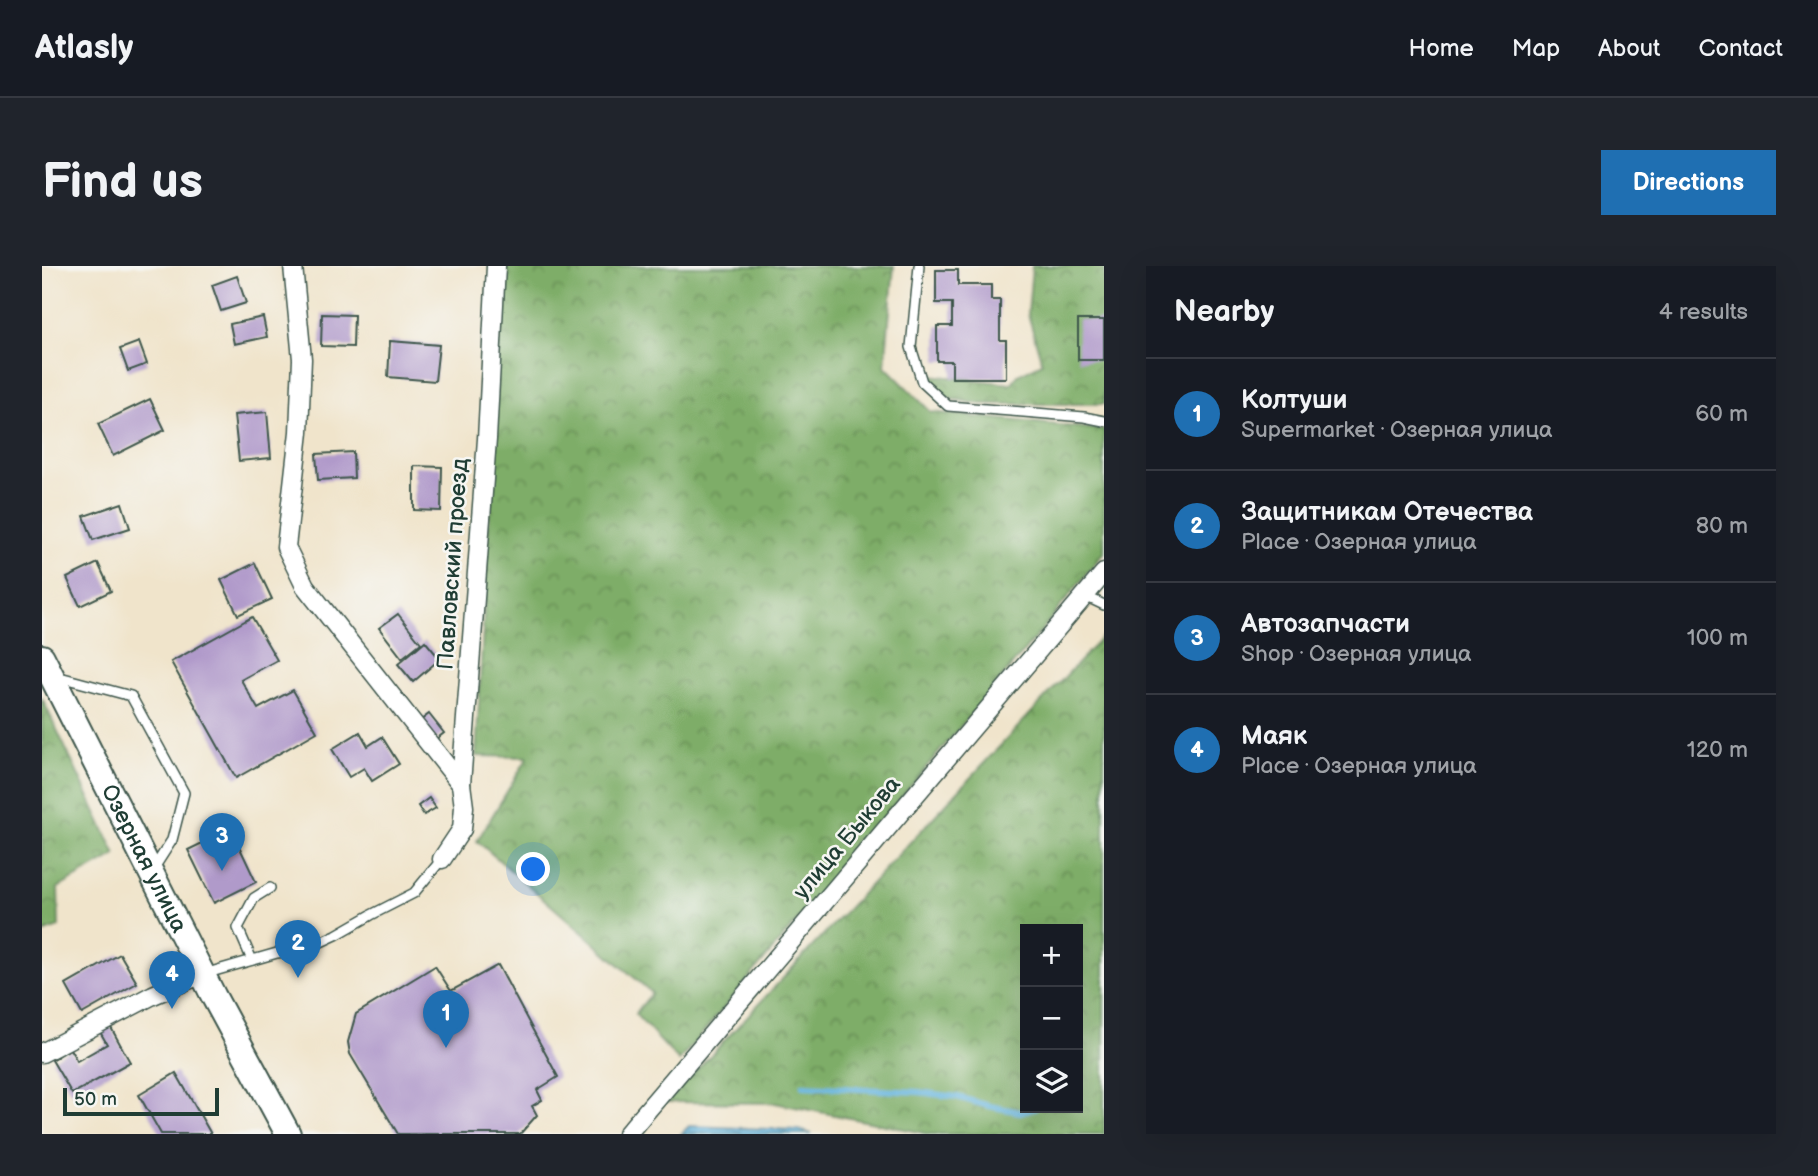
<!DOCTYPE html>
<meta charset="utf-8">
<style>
body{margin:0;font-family:"Balsamiq Sans",sans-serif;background:#20242c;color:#f1f3f6}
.controls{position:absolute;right:21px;bottom:21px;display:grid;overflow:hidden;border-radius:0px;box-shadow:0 7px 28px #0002}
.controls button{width:63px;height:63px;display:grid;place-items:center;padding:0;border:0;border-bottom:2px solid #363941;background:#171b24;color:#f1f3f6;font:35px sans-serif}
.scale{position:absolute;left:21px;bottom:18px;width:156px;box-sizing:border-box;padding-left:7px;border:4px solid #1f3d34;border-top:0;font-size:19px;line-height:24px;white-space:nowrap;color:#1f3d34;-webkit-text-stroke:5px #f6f6f2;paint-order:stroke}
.you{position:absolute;left:492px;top:604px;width:24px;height:24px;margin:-18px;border:5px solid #fff;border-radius:50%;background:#1a73e8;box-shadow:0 0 0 10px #1a73e833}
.badge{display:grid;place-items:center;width:46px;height:46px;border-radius:50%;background:#1f6fb2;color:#fff;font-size:23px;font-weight:700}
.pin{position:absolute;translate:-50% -58px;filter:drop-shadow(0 2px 4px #0008)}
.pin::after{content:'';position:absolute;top:37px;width:24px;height:21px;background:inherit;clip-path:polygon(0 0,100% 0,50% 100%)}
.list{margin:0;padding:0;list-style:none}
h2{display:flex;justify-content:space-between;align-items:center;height:91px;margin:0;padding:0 28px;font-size:30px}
h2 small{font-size:23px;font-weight:400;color:#9ea1a6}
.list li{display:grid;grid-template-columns:46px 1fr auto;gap:21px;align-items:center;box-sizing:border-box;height:112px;padding:0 28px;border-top:2px solid #363941}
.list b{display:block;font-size:26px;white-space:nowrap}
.list p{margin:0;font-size:23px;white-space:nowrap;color:#9ea1a6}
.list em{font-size:23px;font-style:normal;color:#9ea1a6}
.icon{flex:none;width:38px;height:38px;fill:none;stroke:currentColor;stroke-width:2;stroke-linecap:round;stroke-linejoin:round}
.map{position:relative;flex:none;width:1062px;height:868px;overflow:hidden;border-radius:0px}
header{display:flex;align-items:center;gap:42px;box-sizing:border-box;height:98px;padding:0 35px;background:#171b24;border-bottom:2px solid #363941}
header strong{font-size:33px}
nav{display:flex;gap:38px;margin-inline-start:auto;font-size:24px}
.intro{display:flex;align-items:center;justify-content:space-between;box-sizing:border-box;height:168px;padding:0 42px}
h1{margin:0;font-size:49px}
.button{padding:18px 32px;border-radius:0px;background:#1f6fb2;color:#fff;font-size:24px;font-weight:700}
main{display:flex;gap:42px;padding:0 42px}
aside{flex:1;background:#171b24;border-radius:0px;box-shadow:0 7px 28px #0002}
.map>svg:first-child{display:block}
.forest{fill:url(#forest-crowns);stroke:#4e754e;stroke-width:2;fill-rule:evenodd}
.water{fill:url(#water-ripples);stroke:#417889;stroke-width:2}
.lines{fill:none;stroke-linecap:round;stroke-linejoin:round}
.stream{stroke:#63b4de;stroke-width:6}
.building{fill:#b09aca}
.lane-casing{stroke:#3e564b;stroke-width:12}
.street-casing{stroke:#3e564b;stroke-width:21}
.secondary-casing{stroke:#3e564b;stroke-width:28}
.lane{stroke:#fff;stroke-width:9}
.street{stroke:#fff;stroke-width:18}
.secondary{stroke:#fff;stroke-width:24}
.labels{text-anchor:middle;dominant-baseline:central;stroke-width:5;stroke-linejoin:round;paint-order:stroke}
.street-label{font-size:23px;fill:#1f3d34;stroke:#f6f6f2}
</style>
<header>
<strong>Atlasly</strong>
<nav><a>Home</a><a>Map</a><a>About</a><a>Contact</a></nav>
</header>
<div class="intro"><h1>Find us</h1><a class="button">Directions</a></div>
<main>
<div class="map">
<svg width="1062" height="868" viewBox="0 0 1062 868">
<defs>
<pattern id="forest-crowns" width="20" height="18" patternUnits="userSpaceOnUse" patternTransform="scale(1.75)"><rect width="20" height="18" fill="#7ead67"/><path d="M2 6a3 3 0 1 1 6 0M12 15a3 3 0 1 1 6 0" fill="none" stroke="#678e56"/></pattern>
<pattern id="water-ripples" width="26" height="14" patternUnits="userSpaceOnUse" patternTransform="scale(1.75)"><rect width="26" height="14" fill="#63b4de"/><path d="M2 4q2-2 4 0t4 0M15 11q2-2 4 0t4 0" fill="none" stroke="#5194b5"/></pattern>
</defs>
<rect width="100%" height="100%" fill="#f6f6f2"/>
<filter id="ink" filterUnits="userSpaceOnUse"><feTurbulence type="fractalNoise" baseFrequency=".0143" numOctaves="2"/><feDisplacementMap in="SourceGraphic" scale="14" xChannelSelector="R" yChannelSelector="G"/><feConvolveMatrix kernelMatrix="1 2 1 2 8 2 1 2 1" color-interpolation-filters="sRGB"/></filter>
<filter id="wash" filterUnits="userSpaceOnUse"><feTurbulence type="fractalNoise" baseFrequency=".00686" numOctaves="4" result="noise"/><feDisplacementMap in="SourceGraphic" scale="28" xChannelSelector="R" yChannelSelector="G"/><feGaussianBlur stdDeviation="1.57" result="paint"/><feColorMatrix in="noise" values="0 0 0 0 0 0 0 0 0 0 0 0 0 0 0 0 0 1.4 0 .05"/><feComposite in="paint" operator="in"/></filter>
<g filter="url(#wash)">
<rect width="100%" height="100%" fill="#f0e4cb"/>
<g class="forest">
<path d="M461,0H852L843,100L889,146L1062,164V286L998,366L637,795L593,748L610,727L435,575L486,491L434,490Z"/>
<path d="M990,0H1062V138H939L903,132L887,109L969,118L976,109L1000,97L986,48Z"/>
<path d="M1062,369V868H887L733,837L625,836ZM983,663H1036V842H983Z"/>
<path d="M0,432L74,589L16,622L17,661L0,667Z"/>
</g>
<path class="water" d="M647,860L757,864L770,868H639Z"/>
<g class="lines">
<path class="stream" d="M761,820L876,826L915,831L947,840L978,846L993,842"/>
</g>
<g id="blocks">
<g class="building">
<path d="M894,4H916V19H949V34H958V74H964V112H910V95H895V60H910V37H894Z"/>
<path d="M195,10L204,37L179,45L170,19Z"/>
<path d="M280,48L312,49L311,81L279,80Z"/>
<path d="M221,51L225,71L192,78L188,58Z"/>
<rect x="1036" y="54" width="26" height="40"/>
<path d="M348,75L397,79L393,115L346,111Z"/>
<path d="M97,76L105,98L86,105L78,83Z"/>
<path d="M108,133L123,164L71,190L56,158Z"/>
<path d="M225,146L229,192L197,195L192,149Z"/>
<path d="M311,186L312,212L276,214L274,188Z"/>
<path d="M372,200L400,201L399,245L372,244Z"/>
<path d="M80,237L88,262L51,274L42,250Z"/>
<path d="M56,297L69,325L38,340L25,312Z"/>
<path d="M213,297L230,333L196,349L179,314Z"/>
<path d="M356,348L379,377L360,392L337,362Z"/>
<path d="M210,351L235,394L199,414L216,443L251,424L275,466L194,512L129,396Z"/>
<path d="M383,375L398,393L371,416L356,398Z"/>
<path d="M387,448L402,467L393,474L378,455Z"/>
<path d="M318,466L326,480L340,471L357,498L330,515L322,502L307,511L290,483Z"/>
<path d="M387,532L394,542L382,549L376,540Z"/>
<path d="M189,563L214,616L172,637L146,584Z"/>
<path d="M78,688L95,717L40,748L24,719Z"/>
<path d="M456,699L516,811L495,824L500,834L490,840L495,849L478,868H356L308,788L306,776L314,748L393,700L409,725Z"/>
<path d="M67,758L88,796L30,828L10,794L28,783L35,795L65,778L57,764Z"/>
<path d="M134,807L169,868H119L97,829Z"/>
</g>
</g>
</g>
<g filter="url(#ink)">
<use href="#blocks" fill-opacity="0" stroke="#3e564b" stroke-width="2"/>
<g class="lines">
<defs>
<g id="lane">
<path d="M877,0L869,81L880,116L906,140L1042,151L1062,155"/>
<path d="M1043,330L1062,339"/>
<path d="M14,410L89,430L142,527L130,574L112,602"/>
<path d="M210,694L196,662L212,632L228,622"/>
<path d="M162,708L235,687L268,681L294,669L329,649L372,627L400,593"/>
</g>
<g id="street">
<path d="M251,0L260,93L257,166L244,281L263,320L419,518"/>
<path d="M400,593L420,563L422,541L419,518L445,173L454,0"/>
<path d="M0,787L111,729L160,708"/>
<path d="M585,868L1062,307"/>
</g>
<g id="secondary">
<path id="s1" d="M0,391L172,731L246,868"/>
</g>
</defs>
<use href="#lane" class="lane-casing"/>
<use href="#street" class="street-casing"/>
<use href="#secondary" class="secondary-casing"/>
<use href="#lane" class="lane"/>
<use href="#street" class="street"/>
<use href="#secondary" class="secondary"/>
</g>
</g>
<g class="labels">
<g class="street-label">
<text transform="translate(411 298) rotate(-86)">Павловский проезд</text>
<text transform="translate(805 572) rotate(-50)">улица Быкова</text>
<text stroke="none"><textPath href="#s1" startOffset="226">Озерная улица</textPath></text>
</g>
</g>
</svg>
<div class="controls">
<button>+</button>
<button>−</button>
<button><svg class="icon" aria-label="layers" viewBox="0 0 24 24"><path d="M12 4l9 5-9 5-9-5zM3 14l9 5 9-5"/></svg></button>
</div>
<div class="scale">50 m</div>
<div class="you"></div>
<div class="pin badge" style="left:404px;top:782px">1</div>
<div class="pin badge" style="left:256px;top:712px">2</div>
<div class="pin badge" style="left:180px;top:605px">3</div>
<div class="pin badge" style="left:130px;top:743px">4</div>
</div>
<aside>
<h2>Nearby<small>4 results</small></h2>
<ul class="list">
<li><span class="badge">1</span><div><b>Колтуши</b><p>Supermarket · Озерная улица</p></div><em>60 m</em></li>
<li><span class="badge">2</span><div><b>Защитникам Отечества</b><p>Place · Озерная улица</p></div><em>80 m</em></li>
<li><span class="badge">3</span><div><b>Автозапчасти</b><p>Shop · Озерная улица</p></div><em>100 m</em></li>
<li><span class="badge">4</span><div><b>Маяк</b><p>Place · Озерная улица</p></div><em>120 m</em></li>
</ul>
</aside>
</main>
